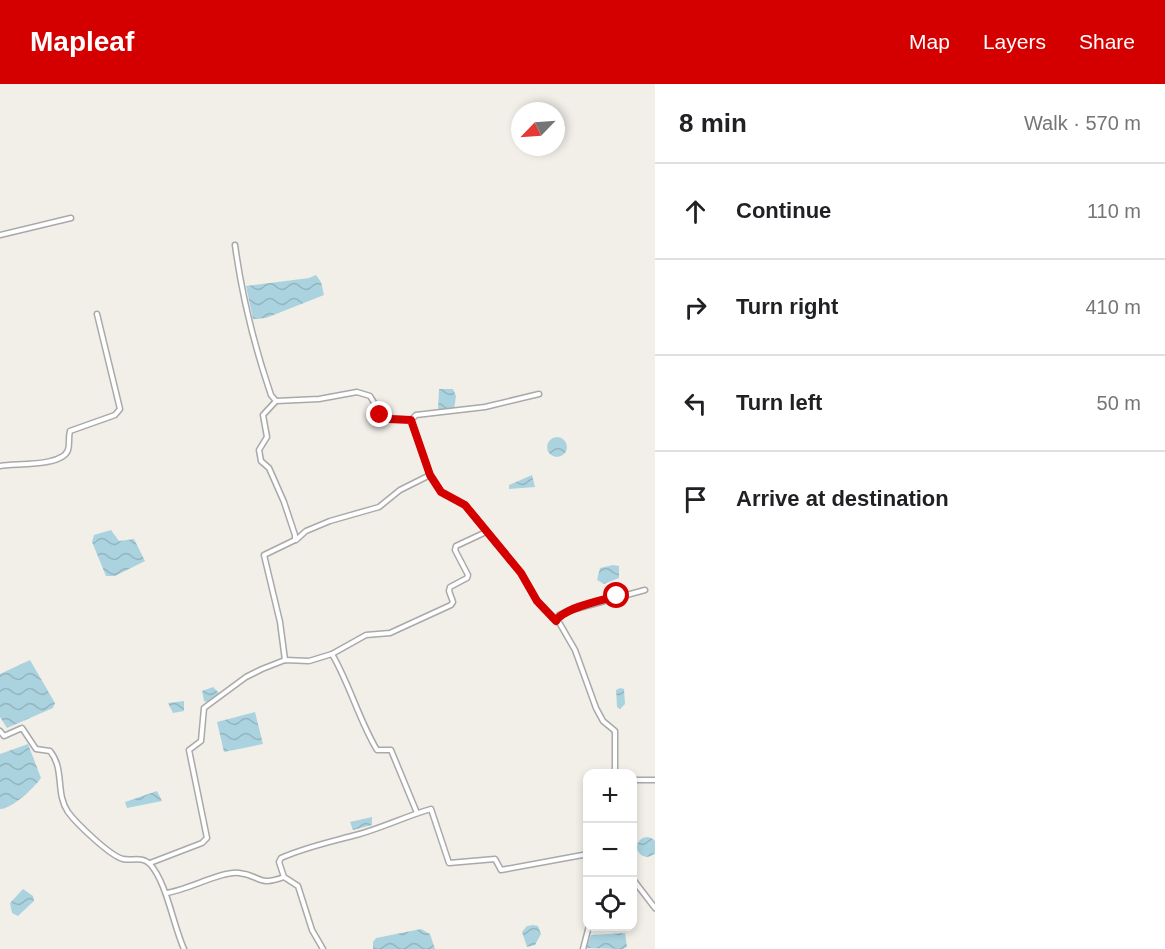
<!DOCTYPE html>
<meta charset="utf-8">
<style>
body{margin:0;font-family:Arial,sans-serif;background:#f6f6f6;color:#202124}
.controls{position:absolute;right:18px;bottom:18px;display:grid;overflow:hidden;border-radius:12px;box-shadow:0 3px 9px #0003}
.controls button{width:54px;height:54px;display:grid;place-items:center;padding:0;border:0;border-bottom:2px solid #e0e0e0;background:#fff;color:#202124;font:30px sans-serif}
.compass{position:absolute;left:511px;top:18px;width:54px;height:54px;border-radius:50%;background:#fff;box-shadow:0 3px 9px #0003;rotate:245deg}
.stop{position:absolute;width:18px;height:18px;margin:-14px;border:4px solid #d40000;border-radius:50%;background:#fff}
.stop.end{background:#d40000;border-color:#fff;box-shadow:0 2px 6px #0008}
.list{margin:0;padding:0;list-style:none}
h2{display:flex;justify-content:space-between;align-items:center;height:78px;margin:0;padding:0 24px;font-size:26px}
h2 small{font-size:20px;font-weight:400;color:#757577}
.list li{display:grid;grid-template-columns:39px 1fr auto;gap:18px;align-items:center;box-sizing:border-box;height:96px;padding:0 24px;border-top:2px solid #e0e0e0}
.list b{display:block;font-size:22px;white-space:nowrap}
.list em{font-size:20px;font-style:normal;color:#757577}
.icon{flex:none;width:33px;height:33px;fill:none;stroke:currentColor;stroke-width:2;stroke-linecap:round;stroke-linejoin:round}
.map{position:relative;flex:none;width:655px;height:865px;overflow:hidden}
header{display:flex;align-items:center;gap:36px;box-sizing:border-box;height:84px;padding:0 30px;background:#d40000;color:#fff}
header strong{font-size:28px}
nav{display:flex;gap:33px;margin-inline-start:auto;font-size:21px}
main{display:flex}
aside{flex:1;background:#fff}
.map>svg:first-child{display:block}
.water{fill:url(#water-waves)}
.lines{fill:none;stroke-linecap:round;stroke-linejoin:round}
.minor-casing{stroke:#a9a9a9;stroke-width:7}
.minor{stroke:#fff;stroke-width:4}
.route{stroke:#d40000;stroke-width:8}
</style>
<header>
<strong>Mapleaf</strong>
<nav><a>Map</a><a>Layers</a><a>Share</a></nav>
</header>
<main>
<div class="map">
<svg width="655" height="865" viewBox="0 0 655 865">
<defs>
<pattern id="water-waves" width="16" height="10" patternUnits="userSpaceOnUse" patternTransform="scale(1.5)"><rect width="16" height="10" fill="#aad3df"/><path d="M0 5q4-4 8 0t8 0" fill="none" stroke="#92b5bf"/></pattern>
</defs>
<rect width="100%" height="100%" fill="#f2efe9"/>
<g class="water">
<path d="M316,191L321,198L324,211L266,234L253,235L246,202L309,194Z"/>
<path d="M439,305H453L456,312L454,326L438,325Z"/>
<circle cx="557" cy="363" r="10"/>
<path d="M532,391L535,403L509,405V401Z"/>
<path d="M111,446L119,457L134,455L145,477L115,492H106L92,458L94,451Z"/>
<path d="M613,481L619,482V494L604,500L597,496L600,484Z"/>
<path d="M30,576L55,619L53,624L7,644L0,633V590Z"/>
<path d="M213,603L219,609L207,618L204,617L202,607Z"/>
<path d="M620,604L624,605L625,620L620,625L617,623L616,606Z"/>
<path d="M184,617V627L173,629L168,619Z"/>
<path d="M255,628L263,660L224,668L217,638Z"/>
<path d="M28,660L41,694C34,704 12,725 0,725V670Z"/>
<path d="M157,707L162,717L127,724L125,718Z"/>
<path d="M372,733V741L353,746L350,738Z"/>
<circle cx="647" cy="763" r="10"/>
<path d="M23,805L33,812L34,817L18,832L12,829L10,819Z"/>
<path d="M533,841L538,842L541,850L535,861L527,863L522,848L527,842Z"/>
<path d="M421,845L430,850L435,865H373V858L376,854Z"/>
<path d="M625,849L627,863L623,865L586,864L591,851Z"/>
</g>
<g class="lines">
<defs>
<g id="minor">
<path d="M0,151L71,134"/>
<path d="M235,161C242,213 254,261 271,311L276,317L319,315L357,308L370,312C386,338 381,333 411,336L430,391L441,408L465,421L521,489L537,517L560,540L575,566L596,624L603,637L615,647V690"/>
<path d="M276,317L263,331L267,353L259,366L261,377L269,384L284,418L295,451V456L264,471L280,538L285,576"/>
<path d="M411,336L416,331L485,323L539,310"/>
<path d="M0,382C15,379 62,383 68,366C70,360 68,354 70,347L115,331L120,325L97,230"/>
<path d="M296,456L306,447L330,437L379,423L400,406L430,391"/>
<path d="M556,537L559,531L568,527L645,506"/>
<path d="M332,570L366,551L390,549L451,521L453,518L449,507L450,503L467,494L468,491L455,466L456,462L486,448"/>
<path d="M0,647L4,652L22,644L36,665L50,667C65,685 55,709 68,728C76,739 110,772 123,775C132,777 142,772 150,780C167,799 173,841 184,865"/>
<path d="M632,696H655"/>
<path d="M150,779L202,759L207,754L189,666L201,657L204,624L246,593L262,585L285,576L309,577L332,570C350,601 359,636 377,666H391L417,729"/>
<path d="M632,794L655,824"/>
<path d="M166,809C188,806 221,787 239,789C260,791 258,803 284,793"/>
<path d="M323,865L312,846L298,802L284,793L279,778L281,774C306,763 330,758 356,751C382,744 406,732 431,725L449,779L495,775L501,786L588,770"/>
<path d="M583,865L589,842"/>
</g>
</defs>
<use href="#minor" class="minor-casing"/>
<use href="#minor" class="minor"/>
</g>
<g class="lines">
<path class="route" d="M380,331L388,335L411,336L430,391L441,408L465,421L521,489L537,517L556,537C563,524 602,516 617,512"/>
</g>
</svg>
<div class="controls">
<button>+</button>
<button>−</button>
<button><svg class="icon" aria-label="locate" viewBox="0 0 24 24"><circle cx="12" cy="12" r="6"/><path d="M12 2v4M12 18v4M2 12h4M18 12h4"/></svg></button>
</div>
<svg class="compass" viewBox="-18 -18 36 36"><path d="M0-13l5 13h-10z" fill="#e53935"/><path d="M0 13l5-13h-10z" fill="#757577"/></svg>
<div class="stop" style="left:617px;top:512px"></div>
<div class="stop end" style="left:380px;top:331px"></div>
</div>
<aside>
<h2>8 min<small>Walk · 570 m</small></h2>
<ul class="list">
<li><svg class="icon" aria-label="ahead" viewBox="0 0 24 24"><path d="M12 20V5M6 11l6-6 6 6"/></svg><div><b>Continue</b></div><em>110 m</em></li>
<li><svg class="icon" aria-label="right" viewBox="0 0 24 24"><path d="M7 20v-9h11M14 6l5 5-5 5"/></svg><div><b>Turn right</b></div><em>410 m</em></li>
<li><svg class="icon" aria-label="left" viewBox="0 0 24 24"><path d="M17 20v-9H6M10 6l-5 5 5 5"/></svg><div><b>Turn left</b></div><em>50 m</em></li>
<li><svg class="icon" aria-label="arrive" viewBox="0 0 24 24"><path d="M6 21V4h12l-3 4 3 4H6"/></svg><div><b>Arrive at destination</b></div></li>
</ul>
</aside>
</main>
